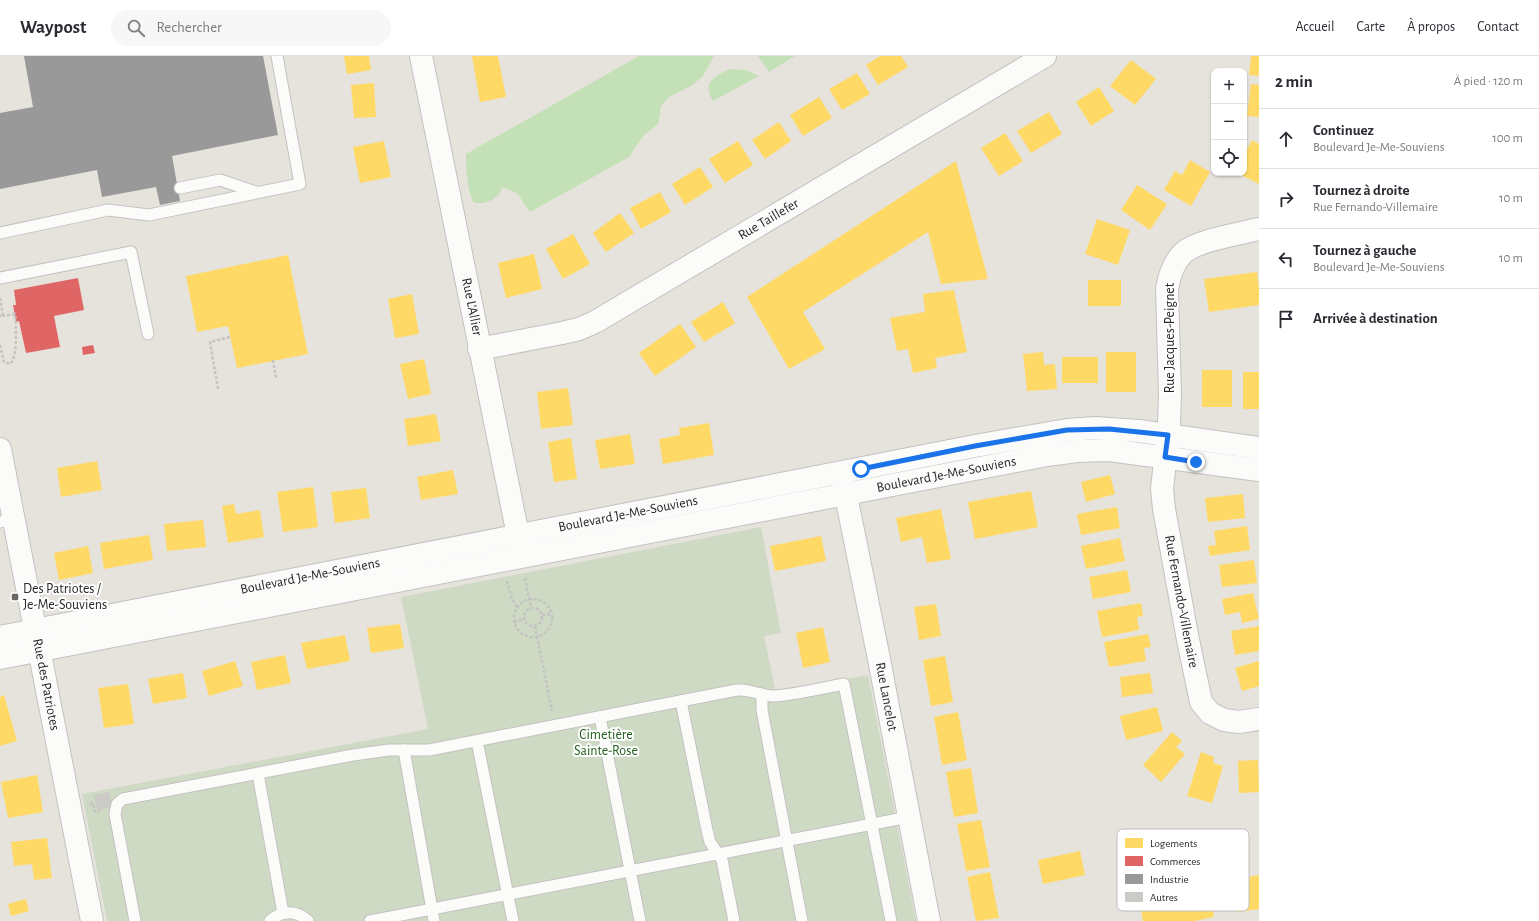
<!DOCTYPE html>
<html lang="fr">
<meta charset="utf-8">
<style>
body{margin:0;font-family:"Alegreya Sans",sans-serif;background:#f7f7f7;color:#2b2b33}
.controls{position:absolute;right:12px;top:12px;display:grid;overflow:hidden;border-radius:8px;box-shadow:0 1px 3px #0004}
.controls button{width:36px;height:36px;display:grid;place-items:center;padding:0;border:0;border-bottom:1px solid #e1e1e2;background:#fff;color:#2b2b33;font:20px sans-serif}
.stop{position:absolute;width:12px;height:12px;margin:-9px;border:3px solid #1a73e8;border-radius:50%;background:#fff}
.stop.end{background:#1a73e8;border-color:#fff;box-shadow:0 1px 4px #0008}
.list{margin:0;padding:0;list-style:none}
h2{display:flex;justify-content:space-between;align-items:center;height:52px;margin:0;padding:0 16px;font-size:17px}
h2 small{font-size:13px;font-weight:400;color:#7c7c81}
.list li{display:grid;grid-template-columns:26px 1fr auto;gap:12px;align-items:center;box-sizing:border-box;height:60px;padding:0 16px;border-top:1px solid #e1e1e2}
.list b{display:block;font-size:15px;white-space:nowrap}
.list p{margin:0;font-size:13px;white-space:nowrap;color:#7c7c81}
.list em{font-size:13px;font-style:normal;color:#7c7c81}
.icon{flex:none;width:22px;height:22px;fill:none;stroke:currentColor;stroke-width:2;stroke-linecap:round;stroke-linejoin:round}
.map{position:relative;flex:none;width:1259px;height:865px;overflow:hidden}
header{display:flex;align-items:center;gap:24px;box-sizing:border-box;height:56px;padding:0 20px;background:#fff;border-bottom:1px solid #e1e1e2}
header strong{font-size:19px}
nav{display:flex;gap:22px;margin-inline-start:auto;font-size:14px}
.search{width:280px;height:36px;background:#f7f7f7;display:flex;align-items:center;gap:10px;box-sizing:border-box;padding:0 14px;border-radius:22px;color:#7c7c81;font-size:15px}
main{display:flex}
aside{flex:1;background:#fff}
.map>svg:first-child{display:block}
.green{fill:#c4e0b7}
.cemetery{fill:#cfdac4}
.homes{fill:#ffd966}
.shops{fill:#e06666}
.industry{fill:#999}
.building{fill:#cccac6}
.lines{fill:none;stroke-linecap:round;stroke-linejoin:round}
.lane-casing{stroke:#c3c2c1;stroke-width:13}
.street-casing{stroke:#c3c2c1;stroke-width:24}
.secondary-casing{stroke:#c3c2c1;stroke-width:24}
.path{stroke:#c4c3c2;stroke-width:2.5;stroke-dasharray:3 2;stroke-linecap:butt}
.lane{stroke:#fbfbfa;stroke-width:11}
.street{stroke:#fbfbfa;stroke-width:22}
.secondary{stroke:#fbfbfa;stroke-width:22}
.route{stroke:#1a73e8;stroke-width:5}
.poi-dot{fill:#6a6966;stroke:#fff;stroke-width:1.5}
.labels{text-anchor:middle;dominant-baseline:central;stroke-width:4;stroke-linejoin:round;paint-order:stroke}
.street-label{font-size:14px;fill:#272727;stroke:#fff}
.poi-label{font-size:14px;fill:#272727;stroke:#fff;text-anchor:start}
.park-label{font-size:14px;fill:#235e1d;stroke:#fff}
.key{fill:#fff;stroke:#bebebe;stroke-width:1}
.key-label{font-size:11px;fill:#272727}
</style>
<header>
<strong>Waypost</strong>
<div class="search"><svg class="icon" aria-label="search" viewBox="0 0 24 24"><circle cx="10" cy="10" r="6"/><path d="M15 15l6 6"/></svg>Rechercher</div>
<nav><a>Accueil</a><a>Carte</a><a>À propos</a><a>Contact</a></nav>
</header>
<main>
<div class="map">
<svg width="1259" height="865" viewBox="0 0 1259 865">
<rect width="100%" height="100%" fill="#e6e3dc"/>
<g class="green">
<path d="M639,0H714L703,20L691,30L669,41L661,50L658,68L643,80L629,101L530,156L517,137L502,131C501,134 500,138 497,140C491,146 481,149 473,146C467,132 466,114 466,98Z"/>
<path d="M758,0H795L769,16Z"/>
<path d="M730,13L745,14L759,20L713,45C701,27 715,20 730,13Z"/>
</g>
<path class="cemetery" d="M761,471L781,577L764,580L775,633L788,634L868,619L916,865H107L82,738L428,673L401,541Z"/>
<g class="homes">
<path d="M344,0H369L371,14L347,18Z"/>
<path d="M472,0H498L506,41L480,46Z"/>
<path d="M880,0H901L908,11L878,29L866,9Z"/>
<path d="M1251,0H1259V20L1249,19Z"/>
<path d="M1131,4L1156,23L1135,49L1110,30Z"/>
<path d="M857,17L870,38L842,54L829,33Z"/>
<path d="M374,27L376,61L354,62L351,29Z"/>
<path d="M1251,28L1259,29V61L1247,60Z"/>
<path d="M1099,31L1114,55L1091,70L1076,46Z"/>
<path d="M819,41L832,62L803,80L790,59Z"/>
<path d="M1049,56L1062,78L1031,97L1017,75Z"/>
<path d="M779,66L791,85L765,103L752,84Z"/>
<path d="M1005,77L1023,105L999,120L981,92Z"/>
<path d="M1252,84L1259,88V128L1237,117H1244V96L1245,97Z"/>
<path d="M384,85L391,121L360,127L353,91Z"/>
<path d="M738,85L753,109L725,127L709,103Z"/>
<path d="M1190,104L1210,116L1191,150L1164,134L1175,115L1182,119Z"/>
<path d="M956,105L988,223L941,228L928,176L803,256L825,293L789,313L747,241Z"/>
<path d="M700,111L713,131L685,149L672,128Z"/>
<path d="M1137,129L1167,148L1150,174L1121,154Z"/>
<path d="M660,136L671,156L641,173L630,152Z"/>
<path d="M620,157L634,177L606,196L593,177Z"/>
<path d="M1097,163L1130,174L1118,209L1085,198Z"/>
<path d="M573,178L590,208L563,223L546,193Z"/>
<path d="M534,198L542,233L506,242L498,207Z"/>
<path d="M288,199L308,298L237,312L228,270L197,276L186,220Z"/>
<path d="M1257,216L1259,232V249L1209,256L1204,223Z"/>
<rect x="1088" y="224" width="33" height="26"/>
<path d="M954,234L967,296L935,302L937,312L913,317L908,293L897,295L890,262L925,256L923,238Z"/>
<path d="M412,238L419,278L395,282L388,243Z"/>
<path d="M723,246L735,267L704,286L691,266Z"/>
<path d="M680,268L696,291L655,320L639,297Z"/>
<path d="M1043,296L1044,309L1055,308L1057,333L1027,335L1023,298Z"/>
<rect x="1106" y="296" width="30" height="40"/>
<rect x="1062" y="301" width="36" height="26"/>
<path d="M424,303L431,338L408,343L400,308Z"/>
<rect x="1202" y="314" width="30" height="37"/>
<rect x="1243" y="316" width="16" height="37"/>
<path d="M568,332L573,369L541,373L537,336Z"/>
<path d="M436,358L441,385L408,390L404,363Z"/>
<path d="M709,367L714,399L663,408L659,383L680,379L679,372Z"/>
<path d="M630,378L635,408L600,413L595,384Z"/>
<path d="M571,382L577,423L554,426L548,386Z"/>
<path d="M97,405L102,434L61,441L57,412Z"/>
<path d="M453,414L458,438L421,444L417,421Z"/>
<path d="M1110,419L1115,438L1086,446L1081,426Z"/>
<path d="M313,431L318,471L283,476L277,436Z"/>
<path d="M366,432L370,462L335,467L331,436Z"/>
<path d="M1031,435L1038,471L975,483L968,446Z"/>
<path d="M1243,438L1245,462L1208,466L1205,442Z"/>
<path d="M234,448L236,458L260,454L264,481L228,487L222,450Z"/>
<path d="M1117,451L1120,472L1081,479L1077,458Z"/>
<path d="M941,453L951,503L927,507L922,481L901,486L896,462Z"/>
<path d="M203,464L206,491L167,495L164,468Z"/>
<path d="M1247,470L1250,494L1210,500L1208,490L1216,489L1214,475Z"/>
<path d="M149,479L153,504L104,513L100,487Z"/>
<path d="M821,480L826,505L775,515L770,490Z"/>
<path d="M1120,482L1125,505L1086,513L1081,490Z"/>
<path d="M88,490L93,517L59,524L54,497Z"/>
<path d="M1254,504L1257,527L1222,531L1219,509Z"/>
<path d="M1127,514L1131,536L1093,543L1089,521Z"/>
<path d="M1253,537L1259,563L1242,567L1240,556L1225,559L1222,543Z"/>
<path d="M1141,547L1143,560L1137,561L1139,574L1102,581L1097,555Z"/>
<path d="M936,548L941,580L919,584L914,551Z"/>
<path d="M400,568L404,592L371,597L367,572Z"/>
<path d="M1259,570V595L1235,599L1231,575Z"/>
<path d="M823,571L830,606L803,612L796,577Z"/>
<path d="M1148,578L1151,591L1144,592L1146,605L1109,611L1104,586Z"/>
<path d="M345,579L350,605L307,613L301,587Z"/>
<path d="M285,599L291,627L257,634L251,606Z"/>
<path d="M945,600L953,646L931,650L923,604Z"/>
<path d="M235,605L243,630L209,640L202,615Z"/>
<path d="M1259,605V630L1242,635L1235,612Z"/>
<path d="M183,617L187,642L153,648L148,623Z"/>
<path d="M1150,617L1153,637L1122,641L1120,621Z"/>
<path d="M128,628L134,668L104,672L98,632Z"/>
<path d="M4,639L17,685L0,690V641Z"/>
<path d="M1157,651L1163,675L1126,684L1120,660Z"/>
<path d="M958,656L967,704L942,709L934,661Z"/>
<path d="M1172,676L1182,685L1176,691L1185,698L1161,726L1143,709Z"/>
<path d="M1201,696L1214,701L1213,707L1223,710L1212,747L1187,740Z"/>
<path d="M1258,704L1259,736L1239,737L1238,705Z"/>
<path d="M971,712L978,757L954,761L946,716Z"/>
<path d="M37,719L43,756L8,762L1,726Z"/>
<path d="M981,764L990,811L966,815L957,768Z"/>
<path d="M47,782L52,822L34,824L32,808L14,810L11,786Z"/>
<path d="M1080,795L1085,819L1043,828L1038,804Z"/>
<path d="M990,816L999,862L976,865L967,821Z"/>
<path d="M1259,819V853L1238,856L1232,824Z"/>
<path d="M1209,831L1214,861L1194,865H1143L1139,843Z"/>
<path d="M26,843L29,855L11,860L8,848Z"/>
</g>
<g class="shops">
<path d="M78,222L84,254L54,260L60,291L26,297L19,265L16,266L13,249H16L14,234Z"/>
<path d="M93,289L95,297L83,299L82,291Z"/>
</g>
<path class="industry" d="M24,0H263L278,79L172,100L180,145L160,149L156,131L102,141L97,114L0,133V57L33,51Z"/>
<path class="building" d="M109,736L112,751L97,754L94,739Z"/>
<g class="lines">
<defs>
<g id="lane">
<path d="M180,132L220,124L256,136"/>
<path d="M0,177L108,154L149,159L300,128L277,0"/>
<path d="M0,222L131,196L148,278"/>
<path d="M0,466L14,463"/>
<path d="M762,638V654L802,865"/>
<path d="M681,645L707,774L710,786L722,804L734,865"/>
<path d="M600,661L640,865"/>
<path d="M477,685L513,865"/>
<path d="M404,694L434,865"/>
<path d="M258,718L283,857"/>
<path d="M135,865L115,758L117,748L123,743L353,699L389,694H429L737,634C752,633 760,640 773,640C795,639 822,632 844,628L891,865"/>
<path d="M270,865C281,854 297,854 308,865"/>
<path d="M370,865L909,761"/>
</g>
<g id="street">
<path id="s1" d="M421,0L521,494"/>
<path id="s2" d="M1259,173C1239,178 1198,184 1183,197C1173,207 1169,221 1167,233L1170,339L1169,368L1162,433L1164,453L1188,584L1201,646L1210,657L1224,664L1239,666L1259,663"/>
<path id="s3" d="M479,293L562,277L579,273L595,266L1045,0"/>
<path id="s4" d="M843,425L878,598L929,865"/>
<path id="s5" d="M0,581L975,390L1067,374L1095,372L1139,375L1259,392"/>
<path id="s6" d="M0,602L1047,399L1077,395L1109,394L1259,414"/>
</g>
<g id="secondary">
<path id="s7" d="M0,393L92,865"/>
</g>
</defs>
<use href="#lane" class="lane-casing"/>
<use href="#street" class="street-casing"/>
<use href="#secondary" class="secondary-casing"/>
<g class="path">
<path d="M0,242L3,260H0"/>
<path d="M0,289L4,306L10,308C18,302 16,268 15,258L3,260"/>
<path d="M273,304L276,322"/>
<path d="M218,333L210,286L230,281"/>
<path d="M525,522L531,552"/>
<path d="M507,525L512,543L517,551"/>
<circle cx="533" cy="562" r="19"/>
<circle cx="533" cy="561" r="9"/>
<path d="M542,559L552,558"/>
<path d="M514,566L524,563"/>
<path d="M535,570L552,655"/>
<path d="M90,748L93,747L95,756L100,755"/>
</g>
<use href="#lane" class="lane"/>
<use href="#street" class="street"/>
<use href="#secondary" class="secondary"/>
</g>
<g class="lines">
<path class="route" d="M861,413L975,390L1067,374L1109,373L1168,379L1165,401L1196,406"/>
</g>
<rect class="poi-dot" x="11" y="537" width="8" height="8" rx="2"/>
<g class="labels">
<g class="street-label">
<text stroke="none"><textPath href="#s3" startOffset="321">Rue Taillefer</textPath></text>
<text stroke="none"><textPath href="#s1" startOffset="256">Rue L'Allier</textPath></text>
<text transform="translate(1170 282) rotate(-90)">Rue Jacques-Peignet</text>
<text stroke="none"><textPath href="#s6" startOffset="964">Boulevard Je-Me-Souviens</textPath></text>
<text stroke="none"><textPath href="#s5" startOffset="640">Boulevard Je-Me-Souviens</textPath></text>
<text stroke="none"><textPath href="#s5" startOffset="316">Boulevard Je-Me-Souviens</textPath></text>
<text stroke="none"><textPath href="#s2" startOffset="435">Rue Fernando-Villemaire</textPath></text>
<text stroke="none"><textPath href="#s7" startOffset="240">Rue des Patriotes</textPath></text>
<text stroke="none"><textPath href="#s4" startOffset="220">Rue Lancelot</textPath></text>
</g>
<g class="poi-label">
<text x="23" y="533">Des Patriotes /<tspan x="23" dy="16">Je-Me-Souviens</tspan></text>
</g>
<g class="park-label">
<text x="606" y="679">Cimetière<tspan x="606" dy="16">Sainte-Rose</tspan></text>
</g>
</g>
<rect x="1117" y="773" width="132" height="82" rx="6" class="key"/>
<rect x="1125" y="782" width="18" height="10" fill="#ffd966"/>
<rect x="1125" y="800" width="18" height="10" fill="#e06666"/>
<rect x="1125" y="818" width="18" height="10" fill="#999"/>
<rect x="1125" y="836" width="18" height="10" fill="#cccac6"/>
<g class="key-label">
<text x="1150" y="791">Logements</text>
<text x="1150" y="809">Commerces</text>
<text x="1150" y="827">Industrie</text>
<text x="1150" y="845">Autres</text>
</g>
</svg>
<div class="controls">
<button>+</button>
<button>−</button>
<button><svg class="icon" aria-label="locate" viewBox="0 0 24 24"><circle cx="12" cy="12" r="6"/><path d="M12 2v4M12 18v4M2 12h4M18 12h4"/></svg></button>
</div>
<div class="stop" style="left:861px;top:413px"></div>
<div class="stop end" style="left:1196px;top:406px"></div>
</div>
<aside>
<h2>2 min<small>À pied · 120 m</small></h2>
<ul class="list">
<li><svg class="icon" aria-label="ahead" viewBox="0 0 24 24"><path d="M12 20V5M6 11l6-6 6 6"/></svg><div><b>Continuez</b><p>Boulevard Je-Me-Souviens</p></div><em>100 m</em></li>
<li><svg class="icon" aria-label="right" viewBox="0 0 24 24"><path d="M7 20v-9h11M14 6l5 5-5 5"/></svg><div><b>Tournez à droite</b><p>Rue Fernando-Villemaire</p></div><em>10 m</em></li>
<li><svg class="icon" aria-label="left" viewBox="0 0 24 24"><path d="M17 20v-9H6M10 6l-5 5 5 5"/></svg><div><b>Tournez à gauche</b><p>Boulevard Je-Me-Souviens</p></div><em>10 m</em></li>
<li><svg class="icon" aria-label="arrive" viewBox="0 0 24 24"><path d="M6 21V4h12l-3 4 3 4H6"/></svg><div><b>Arrivée à destination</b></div></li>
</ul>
</aside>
</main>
